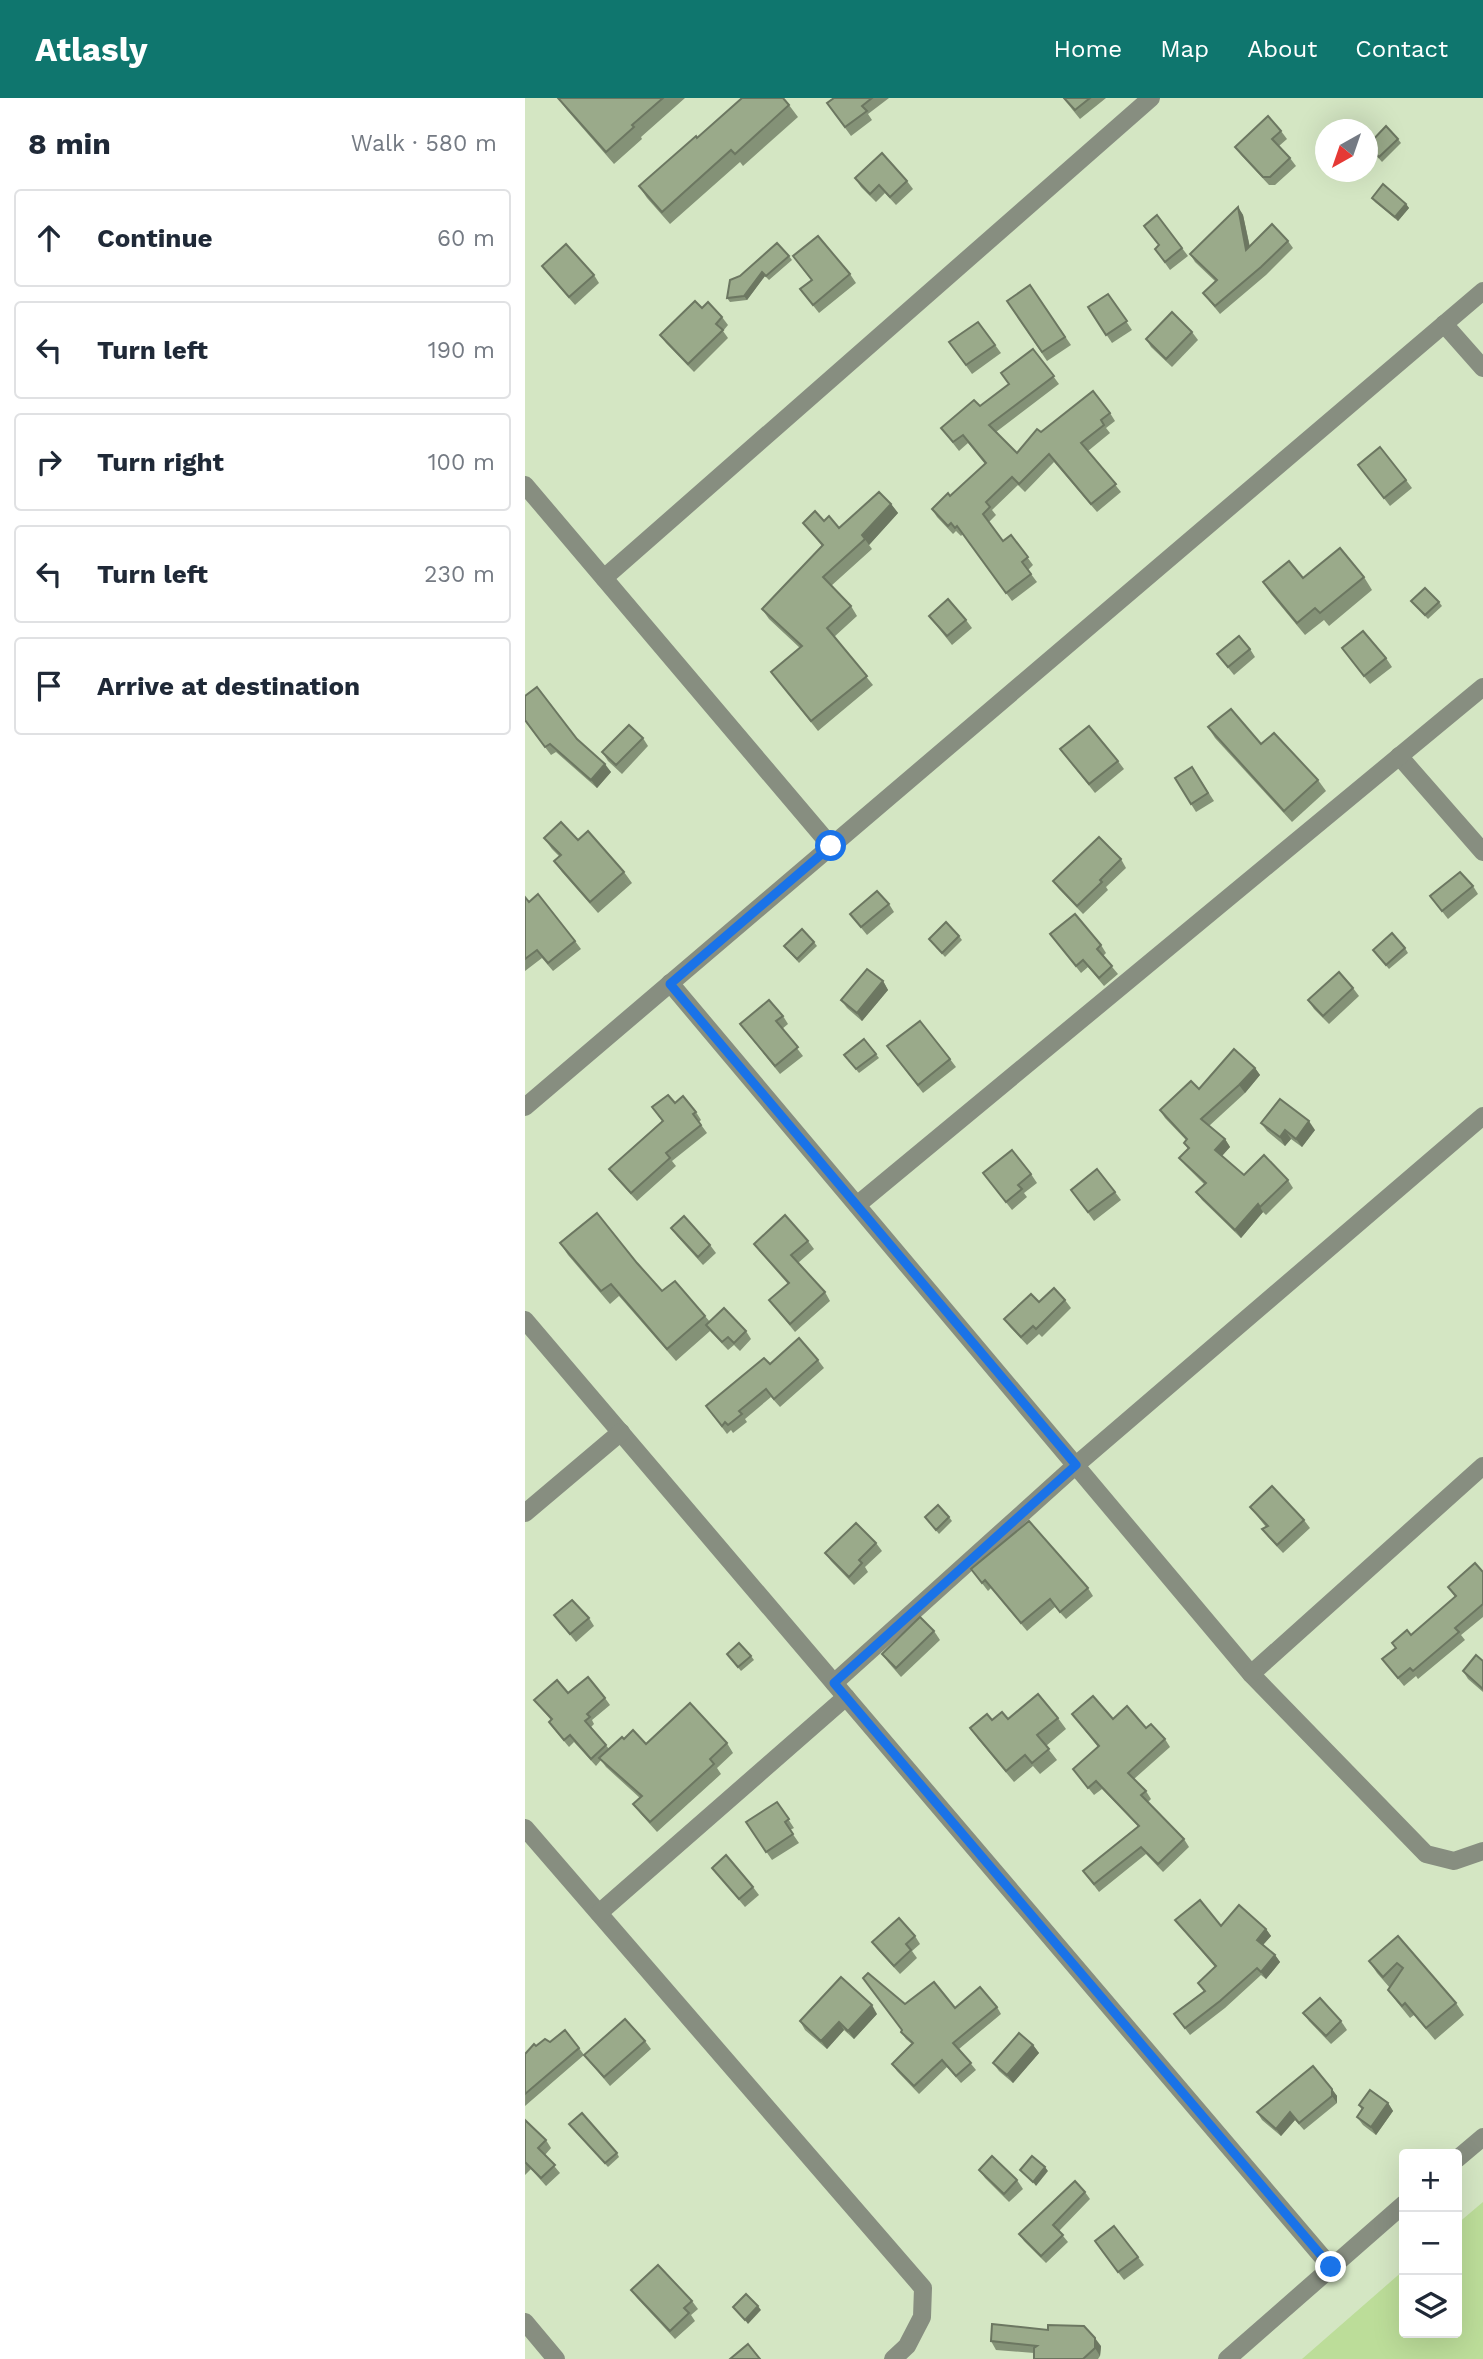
<!DOCTYPE html>
<meta charset="utf-8">
<style>
body{margin:0;font-family:"Work Sans",sans-serif;background:#f6f6f7;color:#1f2937}
.controls{position:absolute;right:21px;bottom:21px;display:grid;overflow:hidden;border-radius:7px;box-shadow:0 7px 28px #0002}
.controls button{width:63px;height:63px;display:grid;place-items:center;padding:0;border:0;border-bottom:2px solid #e0e1e3;background:#fff;color:#1f2937;font:35px sans-serif}
.compass{position:absolute;left:790px;top:21px;width:63px;height:63px;border-radius:50%;background:#fff;box-shadow:0 7px 28px #0002;rotate:220deg}
.stop{position:absolute;width:21px;height:21px;margin:-16px;border:5px solid #1a73e8;border-radius:50%;background:#fff}
.stop.end{background:#1a73e8;border-color:#fff;box-shadow:0 2px 7px #0008}
.list{margin:0;padding:0;list-style:none}
h2{display:flex;justify-content:space-between;align-items:center;height:91px;margin:0;padding:0 28px;font-size:30px}
h2 small{font-size:23px;font-weight:400;color:#747a83}
.list li{display:grid;grid-template-columns:46px 1fr auto;gap:21px;align-items:center;box-sizing:border-box;height:98px;margin:0 14px 14px;padding:0 14px;border:2px solid #e0e1e3;border-radius:7px}
.list b{display:block;font-size:26px;white-space:nowrap}
.list em{font-size:23px;font-style:normal;color:#747a83}
.icon{flex:none;width:38px;height:38px;fill:none;stroke:currentColor;stroke-width:2;stroke-linecap:round;stroke-linejoin:round}
.map{position:relative;flex:none;width:958px;height:2261px;overflow:hidden}
header{display:flex;align-items:center;gap:42px;box-sizing:border-box;height:98px;padding:0 35px;background:#0f766e;color:#fff}
header strong{font-size:33px}
nav{display:flex;gap:38px;margin-inline-start:auto;font-size:24px}
main{display:flex}
aside{flex:1;background:#fff}
.map>svg:first-child{display:block}
.green{fill:#bcdd99}
.lines{fill:none;stroke-linecap:round;stroke-linejoin:round}
.street{stroke:#878e80;stroke-width:18}
.wall{fill:#849277}
.shaded-wall{fill:#6c7761}
.building{fill:#9aaa8a;stroke:#6c7761;stroke-width:2}
.route{stroke:#1a73e8;stroke-width:9}
</style>
<header>
<strong>Atlasly</strong>
<nav><a>Home</a><a>Map</a><a>About</a><a>Contact</a></nav>
</header>
<main>
<aside>
<h2>8 min<small>Walk · 580 m</small></h2>
<ul class="list">
<li><svg class="icon" aria-label="ahead" viewBox="0 0 24 24"><path d="M12 20V5M6 11l6-6 6 6"/></svg><div><b>Continue</b></div><em>60 m</em></li>
<li><svg class="icon" aria-label="left" viewBox="0 0 24 24"><path d="M17 20v-9H6M10 6l-5 5 5 5"/></svg><div><b>Turn left</b></div><em>190 m</em></li>
<li><svg class="icon" aria-label="right" viewBox="0 0 24 24"><path d="M7 20v-9h11M14 6l5 5-5 5"/></svg><div><b>Turn right</b></div><em>100 m</em></li>
<li><svg class="icon" aria-label="left" viewBox="0 0 24 24"><path d="M17 20v-9H6M10 6l-5 5 5 5"/></svg><div><b>Turn left</b></div><em>230 m</em></li>
<li><svg class="icon" aria-label="arrive" viewBox="0 0 24 24"><path d="M6 21V4h12l-3 4 3 4H6"/></svg><div><b>Arrive at destination</b></div></li>
</ul>
</aside>
<div class="map">
<svg width="958" height="2261" viewBox="0 0 958 2261">
<rect width="100%" height="100%" fill="#d4e6c3"/>
<path class="green" d="M958,2104V2261H777L879,2172V2235H932V2126Z"/>
<g class="lines">
<g class="street">
<path d="M919,226L958,270"/>
<path d="M0,387L306,748"/>
<path d="M79,480L626,0"/>
<path d="M874,658L958,754"/>
<path d="M145,885L726,1576L901,1756L929,1763L958,1753"/>
<path d="M0,1009L958,193"/>
<path d="M332,1107L958,589"/>
<path d="M0,1222L806,2169"/>
<path d="M0,1415L96,1334"/>
<path d="M726,1576L958,1368"/>
<path d="M309,1585L551,1367L958,1018"/>
<path d="M0,1730L398,2190L397,2219L382,2248L368,2261"/>
<path d="M74,1815L321,1599"/>
<path d="M932,2061L958,2039"/>
<path d="M0,2224L31,2261"/>
<path d="M702,2261L879,2106"/>
</g>
</g>
<g class="wall">
<path d="M33,0H160L116,39L117,41L89,66L42,12Z"/>
<path d="M309,0H364L343,16L347,22L326,38L302,5Z"/>
<path d="M538,0H581L555,21Z"/>
<path d="M264,7L273,19L218,68L215,64L145,126L122,100L114,88Z"/>
<path d="M756,33L762,41L754,48L765,60L771,68L750,87H744L716,57L710,49Z"/>
<path d="M873,41L876,45L857,64L843,48Z"/>
<path d="M330,80L382,83L388,91L371,107L360,95L351,104L336,89Z"/>
<path d="M847,100L881,106L884,110L873,123L850,104Z"/>
<path d="M713,109L718,117L725,149L763,143L768,150L741,177L695,216L678,195L691,184L670,164L665,156Z"/>
<path d="M634,148L657,150L663,158L645,172L630,151Z"/>
<path d="M264,158L267,162L244,182L240,178L222,202L205,204L202,200Z"/>
<path d="M268,158L325,176L331,185L294,215L275,191L286,182Z"/>
<path d="M17,168L69,177L74,185L50,207L23,176Z"/>
<path d="M505,187L546,247L522,263L482,203Z"/>
<path d="M583,196L607,232L587,245L563,209Z"/>
<path d="M177,210L197,219L203,227L198,233L203,240L169,274L141,245L135,237Z"/>
<path d="M453,224L476,255L447,276L424,244Z"/>
<path d="M667,234L673,242L647,269L626,249L621,241Z"/>
<path d="M508,251L534,286L471,334L492,355L516,334L585,315L590,323L581,330L585,335L563,353L596,394L572,414L529,364L500,394L493,387L467,412L471,417L464,424L478,443L486,437L508,467L503,472L512,484L487,503L438,436L436,438L431,433L428,436L412,419L407,411L425,398L460,366L443,345L434,353L416,330L455,308L484,287Z"/>
<path d="M833,367L881,382L887,390L865,408Z"/>
<path d="M366,406L373,415L344,447L347,451L306,488L326,508L332,518L309,539L348,587L293,633L246,574L275,550L244,521L237,511L297,448L278,425L299,423L314,430Z"/>
<path d="M839,479L847,492L804,528L799,522L780,537L746,496L738,484L778,480Z"/>
<path d="M886,503L914,504L917,508L903,521Z"/>
<path d="M404,518L441,522L447,530L427,547Z"/>
<path d="M817,550L861,560L867,569L845,586Z"/>
<path d="M725,551L730,559L709,577L692,556Z"/>
<path d="M0,623L52,641L86,674L72,690L31,654L26,657Z"/>
<path d="M683,629L736,646L793,682L801,693L767,724L690,640Z"/>
<path d="M118,640L123,648L97,676L83,663L77,654Z"/>
<path d="M535,651L593,663L599,671L570,695Z"/>
<path d="M667,669L689,703L671,714L666,706Z"/>
<path d="M19,740L53,742L99,774L107,785L73,815L37,774L29,763L34,758L27,751Z"/>
<path d="M596,761L601,770L581,789L583,792L558,816L534,791L528,783Z"/>
<path d="M948,788L953,796L923,821L905,798Z"/>
<path d="M0,799L50,843L56,851L28,873L17,860L0,873Z"/>
<path d="M364,806L369,814L342,837L325,816Z"/>
<path d="M525,836L576,847L581,855L578,858L593,876L579,888L563,869L556,875Z"/>
<path d="M434,838L437,842L420,859L404,841Z"/>
<path d="M289,844L292,848L274,865L259,848Z"/>
<path d="M880,850L883,855L864,871L848,852Z"/>
<path d="M358,883L363,892L337,923L322,910L316,902Z"/>
<path d="M828,890L834,898L804,926L789,911L783,902Z"/>
<path d="M258,918L263,926L257,931L278,958L255,976L215,926Z"/>
<path d="M339,941L354,960L334,975L319,957Z"/>
<path d="M362,948L425,961L431,969L398,995Z"/>
<path d="M730,970L735,977L720,995L684,1028L700,1041L705,1049L697,1058L719,1077L763,1082L768,1090L741,1117L738,1114L716,1140L677,1102L671,1094L679,1086L660,1067L654,1060L663,1051L659,1045L661,1042L640,1020L635,1012L674,991Z"/>
<path d="M150,1005L171,1014L176,1022L174,1024L182,1035L147,1063L151,1068L112,1103L90,1079L84,1071L137,1023L127,1009Z"/>
<path d="M736,1025L790,1032L777,1049L766,1041L760,1048L742,1033Z"/>
<path d="M458,1075L506,1076L512,1085L499,1095L502,1099L487,1112Z"/>
<path d="M546,1092L590,1094L596,1102L569,1123Z"/>
<path d="M146,1130L185,1147L191,1155L178,1167L152,1138Z"/>
<path d="M283,1143L289,1151L273,1165L300,1194L305,1203L270,1234L244,1202L263,1186L235,1154L229,1146Z"/>
<path d="M35,1145L112,1165L137,1193L180,1218L185,1224L221,1233L226,1241L215,1253L209,1247L203,1252L185,1233L151,1263L94,1198L85,1206L43,1157Z"/>
<path d="M540,1202L546,1210L517,1239L514,1236L502,1247L485,1229L479,1221L514,1204Z"/>
<path d="M293,1262L299,1270L255,1309L246,1299L220,1321L222,1324L208,1335L206,1332L202,1336L181,1308L245,1266Z"/>
<path d="M725,1409L779,1422L785,1430L758,1455L743,1439L737,1431L741,1429Z"/>
<path d="M400,1419H424L427,1423L414,1436Z"/>
<path d="M351,1445L357,1453L340,1469L343,1474L329,1487L306,1463L300,1455Z"/>
<path d="M446,1471L563,1490L568,1498L541,1521L530,1509L502,1533L466,1490L463,1493Z"/>
<path d="M958,1474V1519L936,1537L940,1542L893,1581L891,1578L879,1588L857,1561L870,1550L867,1545L886,1537L930,1499L923,1489Z"/>
<path d="M29,1517L64,1520L69,1528L51,1544Z"/>
<path d="M409,1533L415,1542L376,1579L363,1564L357,1556Z"/>
<path d="M202,1556L226,1558L229,1562L216,1573Z"/>
<path d="M958,1563V1594L943,1581L938,1573Z"/>
<path d="M43,1595L80,1600L85,1607L67,1622L69,1626L66,1629L84,1651L99,1641L121,1646L202,1645L208,1655L192,1670L196,1676L132,1734L115,1715L108,1706L115,1700L81,1669L76,1662L71,1668L49,1644L44,1649L29,1631L24,1624L26,1622L9,1602Z"/>
<path d="M547,1616L588,1621L621,1630L640,1641L645,1649L609,1681L621,1693L626,1701L623,1704L659,1741L664,1749L638,1774L621,1756L574,1794L558,1773L613,1728L577,1691L569,1697L548,1671L573,1649Z"/>
<path d="M533,1620L541,1631L521,1648L532,1662L515,1676L508,1668L489,1684L453,1641L445,1630L467,1622Z"/>
<path d="M252,1704L269,1730L265,1732L274,1745L247,1762L221,1724Z"/>
<path d="M187,1770L228,1789L234,1797L220,1809Z"/>
<path d="M650,1822L696,1828L741,1831L746,1838L738,1847L750,1857L755,1864L741,1881L736,1877L700,1910L665,1937L649,1916L679,1893L673,1885L690,1869Z"/>
<path d="M390,1838L395,1846L387,1853L392,1860L375,1876L353,1852L347,1844Z"/>
<path d="M873,1838L931,1905L939,1917L910,1942L889,1917L885,1920L872,1904L863,1892L865,1890L852,1875L844,1863Z"/>
<path d="M380,1906L430,1910L472,1909L476,1916L434,1951L451,1972L436,1985L422,1969L394,1996L372,1973L367,1966L387,1946L381,1941L376,1934L377,1933Z"/>
<path d="M778,1915L816,1923L822,1932L806,1946L784,1923Z"/>
<path d="M352,1916L329,1941L319,1932L302,1951L280,1932L275,1923Z"/>
<path d="M120,1943L126,1951L85,1988L59,1957L0,2008V1956L11,1948L25,1944L54,1950L59,1957Z"/>
<path d="M508,1947L514,1955L488,1985L474,1973L468,1965Z"/>
<path d="M788,1968L812,1998V2005L779,2032L770,2022L756,2038L737,2022L732,2014Z"/>
<path d="M863,2005L868,2013L851,2037L838,2027L832,2019L837,2012L834,2007Z"/>
<path d="M0,2022L21,2042L26,2050L20,2057L35,2075L21,2088L6,2071L0,2077Z"/>
<path d="M44,2026L92,2055L94,2059L83,2069Z"/>
<path d="M454,2072L492,2082L498,2091L484,2104L460,2080Z"/>
<path d="M560,2094L565,2101L534,2133L543,2144L521,2165L499,2143L494,2136Z"/>
<path d="M576,2152L613,2159L619,2167L599,2182Z"/>
<path d="M106,2192L167,2203L173,2211L166,2217L170,2223L150,2241L112,2200Z"/>
<path d="M466,2243L576,2248L575,2258L573,2261H509V2255L471,2252Z"/>
</g>
<g class="shaded-wall">
<path d="M881,106L884,110L873,123L870,119Z"/>
<path d="M713,109L718,117L727,160L721,152Z"/>
<path d="M237,174L240,178L222,202L219,198Z"/>
<path d="M366,406L373,415L344,447L337,437Z"/>
<path d="M80,666L86,674L72,690L66,682Z"/>
<path d="M358,883L363,892L337,923L332,915Z"/>
<path d="M730,970L735,977L720,995L714,987Z"/>
<path d="M784,1023L790,1032L777,1049L771,1041Z"/>
<path d="M760,1032L766,1041L760,1048L755,1039Z"/>
<path d="M700,1041L705,1049L695,1060L690,1052Z"/>
<path d="M733,1106L738,1114L716,1140L710,1132Z"/>
<path d="M741,1831L746,1838L736,1849L732,1842Z"/>
<path d="M750,1857L755,1864L741,1881L736,1874Z"/>
<path d="M347,1907L352,1916L329,1941L323,1933Z"/>
<path d="M314,1924L319,1932L302,1951L296,1943Z"/>
<path d="M508,1947L514,1955L488,1985L482,1977Z"/>
<path d="M807,1991L812,1998V2005L807,1998Z"/>
<path d="M863,2005L868,2013L851,2037L846,2029Z"/>
<path d="M765,2014L770,2022L756,2038L751,2031Z"/>
<path d="M520,2069L523,2073L511,2088L508,2084Z"/>
<path d="M233,2208L236,2212L223,2226L220,2222Z"/>
<path d="M570,2240L576,2248L575,2258L570,2250Z"/>
</g>
<g class="building">
<path d="M33,0H138L107,27L109,29L81,54Z"/>
<path d="M217,0H258L264,7L210,56L206,52L137,114L114,88L171,38L172,40Z"/>
<path d="M309,0H347L337,8L342,13L320,29L302,5Z"/>
<path d="M539,0H565L550,12Z"/>
<path d="M743,18L756,33L747,41L765,60L745,79H738L710,49Z"/>
<path d="M861,28L873,41L854,59L843,47Z"/>
<path d="M357,55L382,83L365,99L354,87L345,96L330,80Z"/>
<path d="M858,86L881,106L870,119L847,100Z"/>
<path d="M713,109L721,152L747,126L763,143L736,169L690,208L678,195L692,182L665,156Z"/>
<path d="M632,117L657,150L640,164L630,151L634,147L619,128Z"/>
<path d="M293,138L325,176L288,207L275,191L287,182L268,158Z"/>
<path d="M252,145L264,158L241,178L237,174L219,198L202,200L205,182L215,178Z"/>
<path d="M41,146L69,177L44,199L17,168Z"/>
<path d="M505,187L540,239L517,254L482,203Z"/>
<path d="M583,196L602,223L581,237L563,209Z"/>
<path d="M170,203L177,210L183,204L197,219L191,226L198,232L163,266L135,237Z"/>
<path d="M647,214L667,234L641,261L621,241Z"/>
<path d="M453,224L470,247L441,267L424,244Z"/>
<path d="M508,251L529,278L464,327L492,355L512,331L516,334L568,293L585,315L576,322L579,327L556,345L591,386L566,406L524,356L494,386L487,379L461,404L465,409L458,416L478,443L486,437L503,459L497,464L506,476L481,495L432,428L430,430L426,425L423,428L407,411L423,395L425,398L461,365L438,337L428,344L416,330L449,302L455,308L484,286L476,275Z"/>
<path d="M855,349L881,382L859,400L833,367Z"/>
<path d="M354,394L366,406L337,437L340,441L298,479L326,508L302,530L342,578L286,623L246,574L277,548L237,511L298,447L278,425L290,413L299,423L304,418L314,430Z"/>
<path d="M815,450L839,479L795,515L790,510L772,525L738,484L764,463L778,480Z"/>
<path d="M900,490L914,504L900,517L886,503Z"/>
<path d="M423,501L441,522L422,538L404,518Z"/>
<path d="M838,533L861,560L839,578L817,550Z"/>
<path d="M714,538L725,551L703,569L692,556Z"/>
<path d="M12,589L52,641L80,666L66,682L25,646L20,649L0,622V598Z"/>
<path d="M706,611L736,646L749,635L793,682L759,713L683,629Z"/>
<path d="M104,627L118,640L91,667L77,654Z"/>
<path d="M564,628L593,663L564,686L535,651Z"/>
<path d="M667,669L683,695L666,706L650,680Z"/>
<path d="M36,724L53,742L63,733L99,774L65,804L29,763L36,757L19,740Z"/>
<path d="M574,739L596,761L575,782L577,784L552,808L528,783Z"/>
<path d="M935,774L948,788L917,813L905,798Z"/>
<path d="M352,793L364,806L336,829L325,816Z"/>
<path d="M13,796L50,843L23,865L12,852L0,861V799L4,804Z"/>
<path d="M550,816L576,847L572,851L587,868L574,880L558,862L551,868L525,836Z"/>
<path d="M421,824L434,838L417,855L404,841Z"/>
<path d="M277,831L289,844L272,861L259,848Z"/>
<path d="M867,835L880,850L861,867L848,852Z"/>
<path d="M342,871L358,883L332,915L316,902Z"/>
<path d="M814,874L828,890L798,918L783,902Z"/>
<path d="M244,902L258,918L251,923L273,949L250,968L215,926Z"/>
<path d="M395,923L425,961L393,987L362,948Z"/>
<path d="M339,941L351,956L331,971L319,957Z"/>
<path d="M709,951L730,970L714,987L676,1021L700,1041L690,1052L719,1077L739,1057L763,1082L735,1109L733,1106L710,1132L671,1094L681,1085L654,1060L664,1050L659,1045L662,1041L635,1012L666,983L674,991Z"/>
<path d="M143,997L150,1005L158,998L171,1014L168,1016L176,1027L141,1055L145,1060L106,1095L84,1071L138,1023L127,1009Z"/>
<path d="M755,1001L784,1023L771,1041L760,1032L755,1039L736,1025Z"/>
<path d="M487,1052L506,1076L493,1087L497,1091L481,1104L458,1075Z"/>
<path d="M572,1071L590,1094L563,1114L546,1092Z"/>
<path d="M72,1115L112,1165L137,1193L150,1183L180,1218L142,1251L86,1186L76,1193L35,1145Z"/>
<path d="M260,1117L283,1143L266,1157L300,1194L265,1226L244,1202L264,1185L229,1146Z"/>
<path d="M159,1118L185,1147L173,1159L146,1130Z"/>
<path d="M529,1190L540,1202L511,1231L508,1228L496,1239L479,1221L506,1196L514,1204Z"/>
<path d="M199,1210L221,1233L209,1245L203,1239L197,1244L181,1227Z"/>
<path d="M274,1240L293,1262L249,1301L241,1291L214,1313L217,1316L203,1327L200,1324L197,1328L181,1308L239,1260L245,1266Z"/>
<path d="M747,1388L779,1422L752,1447L737,1431L743,1428L725,1409Z"/>
<path d="M413,1407L424,1419L411,1432L400,1419Z"/>
<path d="M504,1423L563,1490L535,1514L525,1501L496,1525L460,1482L457,1485L446,1471Z"/>
<path d="M331,1425L351,1445L334,1462L337,1465L324,1479L300,1455Z"/>
<path d="M950,1465L958,1474V1506L930,1530L934,1534L888,1573L885,1570L873,1580L857,1561L871,1550L867,1545L882,1532L886,1537L931,1498L923,1489Z"/>
<path d="M47,1502L64,1520L45,1536L29,1517Z"/>
<path d="M395,1519L409,1533L371,1570L357,1556Z"/>
<path d="M214,1545L226,1558L213,1569L202,1556Z"/>
<path d="M951,1557L958,1563V1591L938,1573Z"/>
<path d="M63,1579L80,1600L62,1616L65,1619L60,1623L81,1647L66,1661L45,1637L39,1642L24,1624L27,1621L9,1602L32,1582L43,1595Z"/>
<path d="M513,1596L533,1620L512,1637L524,1651L507,1665L500,1657L481,1673L445,1630L462,1616L467,1622L477,1614L483,1621Z"/>
<path d="M568,1598L588,1621L602,1608L621,1630L626,1626L640,1641L603,1675L621,1693L616,1697L659,1741L633,1766L616,1749L569,1786L558,1773L614,1728L571,1683L563,1690L548,1671L574,1648L547,1616Z"/>
<path d="M165,1605L202,1645L185,1661L189,1666L125,1724L108,1706L117,1698L74,1660L97,1639L99,1641L108,1632L121,1646Z"/>
<path d="M252,1704L264,1721L260,1724L268,1736L241,1754L221,1724Z"/>
<path d="M201,1757L228,1789L214,1801L187,1770Z"/>
<path d="M675,1802L696,1828L714,1807L741,1831L732,1842L750,1857L736,1874L732,1870L695,1903L660,1930L649,1916L680,1893L673,1885L691,1868L650,1822Z"/>
<path d="M374,1820L390,1838L381,1846L386,1852L369,1868L347,1844Z"/>
<path d="M873,1838L931,1905L901,1930L880,1905L877,1908L863,1892L878,1870L872,1865L858,1879L844,1863Z"/>
<path d="M343,1875L380,1906L409,1884L430,1910L455,1889L472,1909L428,1945L446,1965L431,1978L417,1962L389,1988L367,1966L388,1945L376,1934L377,1932L338,1880Z"/>
<path d="M316,1879L347,1907L323,1933L314,1924L296,1943L275,1923Z"/>
<path d="M795,1900L816,1923L801,1938L778,1915Z"/>
<path d="M100,1921L120,1943L79,1979L59,1957Z"/>
<path d="M40,1932L54,1950L0,1996V1956L9,1946L11,1948L20,1941L25,1944Z"/>
<path d="M494,1935L508,1947L482,1977L468,1965Z"/>
<path d="M788,1968L807,1991V1998L774,2025L765,2014L751,2031L732,2014Z"/>
<path d="M845,1992L863,2005L846,2029L832,2019L838,2010L834,2007Z"/>
<path d="M57,2015L92,2055L80,2065L44,2026Z"/>
<path d="M0,2022L21,2042L13,2050L30,2067L16,2080L0,2064Z"/>
<path d="M467,2058L492,2082L479,2096L454,2072Z"/>
<path d="M507,2058L520,2069L508,2084L495,2072Z"/>
<path d="M550,2083L560,2094L528,2127L538,2137L516,2158L494,2136Z"/>
<path d="M589,2128L613,2159L593,2174L570,2143Z"/>
<path d="M133,2167L167,2203L159,2210L164,2215L145,2233L106,2192Z"/>
<path d="M221,2196L233,2208L220,2222L208,2209Z"/>
<path d="M467,2226L523,2232V2227L559,2228L570,2240V2250L558,2261H509V2250L512,2248L466,2243Z"/>
<path d="M223,2246L235,2261H205Z"/>
</g>
<g class="lines">
<path class="route" d="M306,748L145,886L551,1367L309,1585L806,2169"/>
</g>
</svg>
<div class="controls">
<button>+</button>
<button>−</button>
<button><svg class="icon" aria-label="layers" viewBox="0 0 24 24"><path d="M12 4l9 5-9 5-9-5zM3 14l9 5 9-5"/></svg></button>
</div>
<svg class="compass" viewBox="-18 -18 36 36"><path d="M0-13l5 13h-10z" fill="#e53935"/><path d="M0 13l5-13h-10z" fill="#747a83"/></svg>
<div class="stop" style="left:306px;top:748px"></div>
<div class="stop end" style="left:806px;top:2169px"></div>
</div>
</main>
